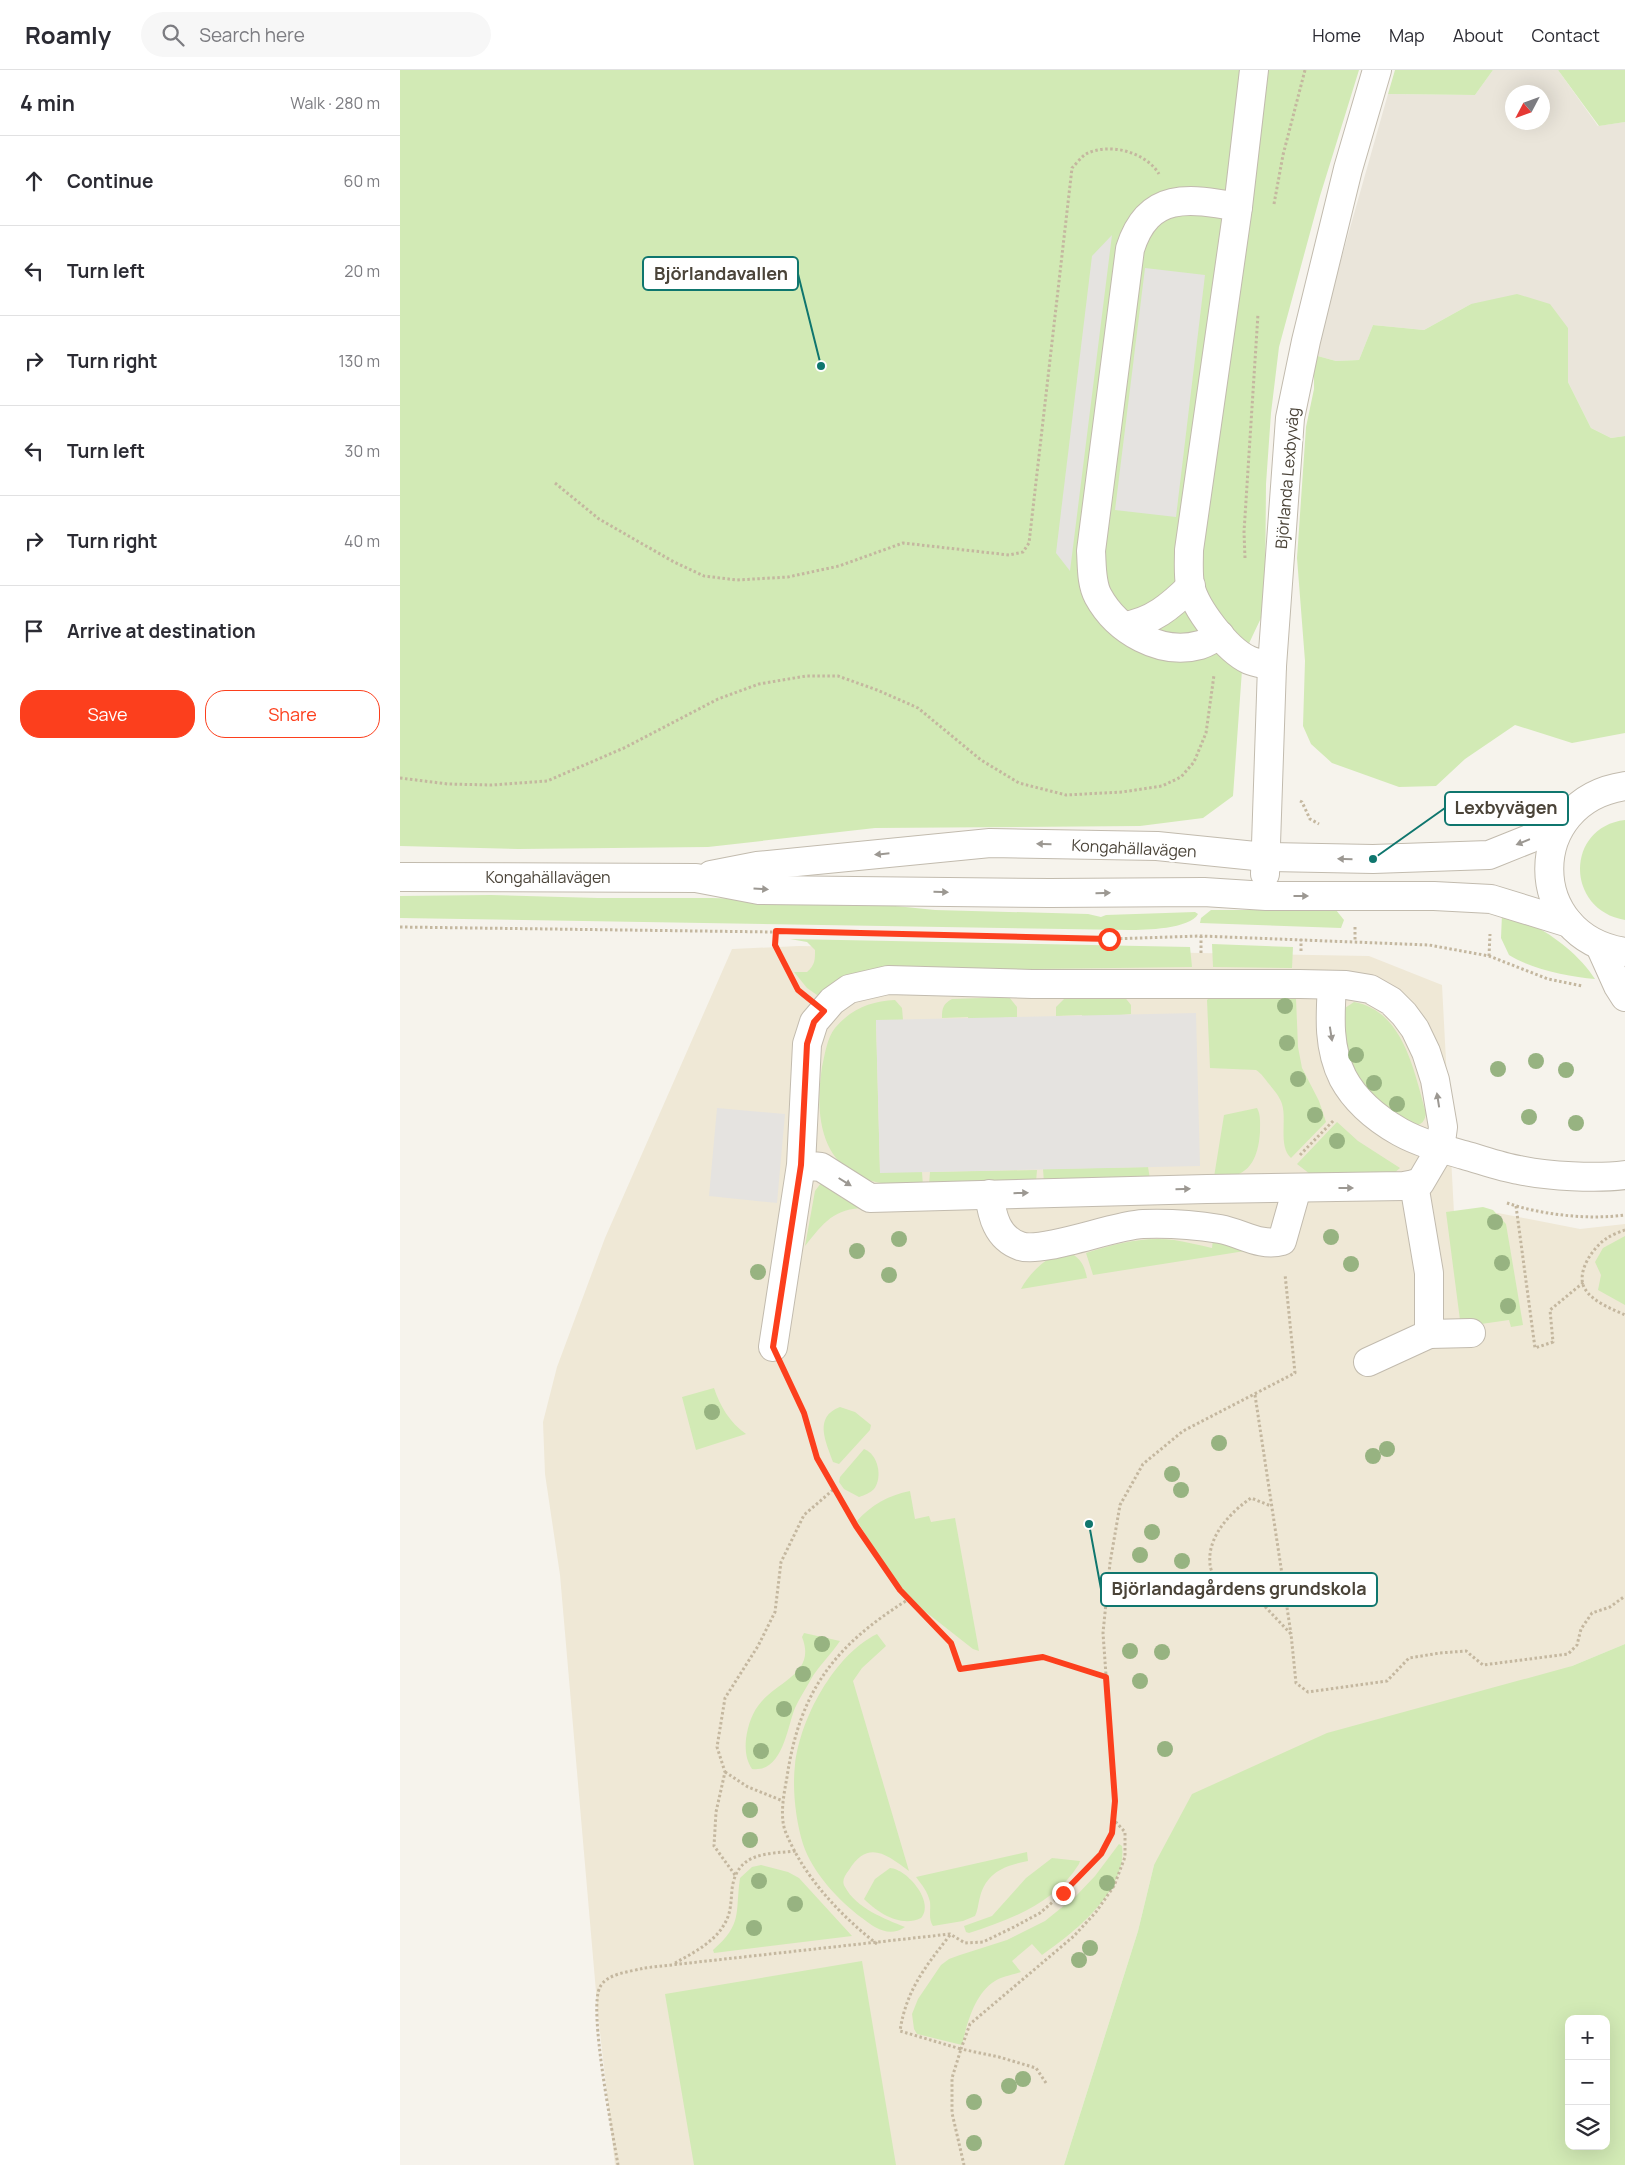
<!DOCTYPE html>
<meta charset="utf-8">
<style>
body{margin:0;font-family:Manrope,sans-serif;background:#f7f7f7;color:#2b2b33}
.controls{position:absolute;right:15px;bottom:15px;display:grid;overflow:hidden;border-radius:10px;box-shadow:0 5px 20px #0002}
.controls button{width:45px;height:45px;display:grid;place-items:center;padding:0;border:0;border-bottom:1px solid #e1e1e2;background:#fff;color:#2b2b33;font:25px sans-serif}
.compass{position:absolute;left:1105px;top:15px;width:45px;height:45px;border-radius:50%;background:#fff;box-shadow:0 5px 20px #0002;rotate:229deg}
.stop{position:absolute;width:15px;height:15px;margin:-11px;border:4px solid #fc3f1d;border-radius:50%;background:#fff}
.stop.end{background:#fc3f1d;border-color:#fff;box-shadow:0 1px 5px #0008}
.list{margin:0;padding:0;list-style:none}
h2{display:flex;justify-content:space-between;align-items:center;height:65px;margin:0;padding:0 20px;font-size:21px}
h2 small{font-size:16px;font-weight:400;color:#7c7c81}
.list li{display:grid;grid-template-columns:32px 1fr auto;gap:15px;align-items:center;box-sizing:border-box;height:90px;padding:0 20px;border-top:1px solid #e1e1e2}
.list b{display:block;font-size:19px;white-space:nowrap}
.list em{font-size:16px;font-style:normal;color:#7c7c81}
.actions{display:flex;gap:10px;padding:15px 20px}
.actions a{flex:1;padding:11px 0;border:1px solid #fc3f1d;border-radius:20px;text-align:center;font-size:18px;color:#fc3f1d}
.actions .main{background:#fc3f1d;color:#fff}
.icon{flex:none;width:28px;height:28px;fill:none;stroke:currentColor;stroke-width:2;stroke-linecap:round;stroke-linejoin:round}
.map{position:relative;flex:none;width:1225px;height:2095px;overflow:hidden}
header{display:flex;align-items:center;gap:30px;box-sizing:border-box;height:70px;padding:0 25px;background:#fff;border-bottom:1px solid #e1e1e2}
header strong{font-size:24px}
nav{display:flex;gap:28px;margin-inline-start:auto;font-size:18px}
.search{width:350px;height:45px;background:#f7f7f7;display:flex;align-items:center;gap:12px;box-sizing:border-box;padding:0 18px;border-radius:28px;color:#7c7c81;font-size:19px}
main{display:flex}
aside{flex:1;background:#fff}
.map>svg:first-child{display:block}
.residential{fill:#eae5da;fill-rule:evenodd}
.education{fill:#efe8d6}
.green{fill:#d2eab5;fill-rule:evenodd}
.parking{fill:#e5e3e0}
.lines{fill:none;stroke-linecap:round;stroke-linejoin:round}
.minor-casing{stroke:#c2bbae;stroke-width:30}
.path{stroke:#c4b79f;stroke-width:3;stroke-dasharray:2.5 2.5;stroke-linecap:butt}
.minor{stroke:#fff;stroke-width:28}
.tree{fill:#97b381}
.oneway{fill:#9c9892}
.route{stroke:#fc3f1d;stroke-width:6}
.labels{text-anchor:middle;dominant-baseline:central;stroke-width:4.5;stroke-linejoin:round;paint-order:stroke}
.street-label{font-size:16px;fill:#4b4439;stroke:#fff}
.leader{fill:none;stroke:#0f766e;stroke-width:2}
.callout-dot{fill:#0f766e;stroke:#fff;stroke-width:2}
.callout{fill:#fff;stroke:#0f766e;stroke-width:2}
.callout-label{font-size:18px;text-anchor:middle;font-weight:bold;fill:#4b4439}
</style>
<header>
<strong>Roamly</strong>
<div class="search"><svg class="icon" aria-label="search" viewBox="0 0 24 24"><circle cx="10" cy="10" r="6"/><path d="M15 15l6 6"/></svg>Search here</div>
<nav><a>Home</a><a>Map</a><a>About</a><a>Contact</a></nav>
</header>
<main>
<aside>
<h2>4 min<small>Walk · 280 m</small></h2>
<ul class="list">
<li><svg class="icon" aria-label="ahead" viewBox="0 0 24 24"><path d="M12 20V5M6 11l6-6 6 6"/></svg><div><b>Continue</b></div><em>60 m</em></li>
<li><svg class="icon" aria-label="left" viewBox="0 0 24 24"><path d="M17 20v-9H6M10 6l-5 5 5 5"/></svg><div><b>Turn left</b></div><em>20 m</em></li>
<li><svg class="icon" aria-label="right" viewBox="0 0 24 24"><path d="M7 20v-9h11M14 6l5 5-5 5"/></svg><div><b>Turn right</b></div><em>130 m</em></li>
<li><svg class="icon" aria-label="left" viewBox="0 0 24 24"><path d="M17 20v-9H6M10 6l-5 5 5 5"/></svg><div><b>Turn left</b></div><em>30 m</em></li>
<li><svg class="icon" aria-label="right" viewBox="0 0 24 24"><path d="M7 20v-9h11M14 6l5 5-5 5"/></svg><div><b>Turn right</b></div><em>40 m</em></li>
<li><svg class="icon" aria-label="arrive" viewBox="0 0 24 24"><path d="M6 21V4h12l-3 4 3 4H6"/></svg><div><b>Arrive at destination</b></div></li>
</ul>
<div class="actions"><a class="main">Save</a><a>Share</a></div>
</aside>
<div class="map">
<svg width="1225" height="2095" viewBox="0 0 1225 2095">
<rect width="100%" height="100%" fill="#f6f3ec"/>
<path class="residential" d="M1093,0H1158L1198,56L1225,52V366L1211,368L1191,358L1168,312V258L1071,234L1024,260L973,255L959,290L936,291L914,285L988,24L1075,25ZM1112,22H1142V52H1112Z"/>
<path class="education" d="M399,876L969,886L1042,915L1054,1143H1098L1180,1159L1225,1154V1574L1172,1596L754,1795L738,1861L664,2095H215L198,1945L160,1505L145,1404L143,1352L157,1297L205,1168L332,879Z"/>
<g class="green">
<path d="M0,0H959L920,126L879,277L871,343L866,414L865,529L861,548L843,586L833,726L803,748L740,756L475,758L308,777L118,779L0,776Z"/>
<path d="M995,0H1093L1075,25L988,24Z"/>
<path d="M1158,0H1225V52L1199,56Z"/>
<path d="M1117,224L1150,234L1168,258V312L1191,358L1211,368L1225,366V663L1172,673L1115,655L1065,689L1036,716L999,717L932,693L911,674L903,656L905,591L897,488L906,357L914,319V285L936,291L959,290L973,255L1024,260L1071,234Z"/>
<path d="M1225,750V850C1165,840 1165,757 1225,750Z"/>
<path d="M91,825L198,828H312L466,833L535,840L688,844L701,847L706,845L795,842L798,844C790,859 745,860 729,860L0,848V826Z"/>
<path d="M811,840H936L944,850L941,858L800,853L801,848Z"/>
<path d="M1102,844C1111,847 1123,849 1131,854C1155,866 1181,887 1195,909C1169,907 1131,899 1109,885L1101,868Z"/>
<path d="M390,869L790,877L792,897L487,901L417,925L407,918L394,902H407C415,895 415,890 415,880L407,872Z"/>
<path d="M812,874L893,877L892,898L813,897Z"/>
<path d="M723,925L731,935V944L701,947L686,1070L682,945L656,946V937L666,927Z"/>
<path d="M609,927L617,937V947L587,949L572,1072L568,947L542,948C542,938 543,934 552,929Z"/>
<path d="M810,927L896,928L898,977L902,998L919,1031L926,1052L891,1088C878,1076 887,1050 882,1034C880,1027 874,1020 869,1014C865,1009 862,1004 856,1000L810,998L807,930Z"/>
<path d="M495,930L502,938L503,950L476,951L480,1102H522L523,1116C501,1115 481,1116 460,1107C417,1087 416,1036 422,997C425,984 427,968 435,958C451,939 471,931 495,930Z"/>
<path d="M954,932C1004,941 1014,1002 1026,1043C1025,1051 1022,1055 1013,1056L971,1027L948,995L942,940Z"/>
<path d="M857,1038C861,1045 860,1054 860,1062C858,1092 847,1110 814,1107L824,1045Z"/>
<path d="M937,1052L958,1071L1000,1098L993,1104H910L897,1094Z"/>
<path d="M748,1097L750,1109L644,1113L643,1099Z"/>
<path d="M637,1100L636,1112L529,1115L530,1102Z"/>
<path d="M421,1113L442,1128L468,1138C435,1137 424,1152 405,1176L415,1121Z"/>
<path d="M1083,1137L1093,1140L1106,1154L1123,1255L1111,1257L1109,1250L1067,1256L1060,1250L1046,1142Z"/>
<path d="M1225,1166V1235L1198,1220L1201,1205L1195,1192L1203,1178Z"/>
<path d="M813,1169L845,1181L693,1205L686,1183C714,1174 744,1166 774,1170C787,1172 799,1175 812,1178Z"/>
<path d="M668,1181C680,1188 684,1194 687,1208L621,1219C630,1202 649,1184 668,1181Z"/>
<path d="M314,1318C320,1336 330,1353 346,1364L296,1380L282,1327Z"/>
<path d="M440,1337L455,1342L471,1355L470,1360L439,1394L433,1392C426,1372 413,1347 440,1337Z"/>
<path d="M464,1379C478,1384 483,1407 474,1419C470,1423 465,1425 459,1427L444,1419L439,1412L440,1407Z"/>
<path d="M510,1421L515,1449L529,1446L531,1452L555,1448L579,1581L573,1579L522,1539L497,1514L457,1451C471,1435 489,1425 510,1421Z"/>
<path d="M404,1563L440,1571C431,1585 418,1596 410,1611C405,1620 399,1629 395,1638C387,1657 383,1703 352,1699C346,1690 345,1680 346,1669C348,1655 352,1642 362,1631C381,1610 416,1602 402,1567Z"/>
<path d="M477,1564L486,1576L462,1598L453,1611L509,1801C487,1785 468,1769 449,1800C445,1805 441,1811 445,1817C456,1838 485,1849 505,1857C489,1868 475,1858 462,1848C439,1831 412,1802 403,1774C396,1751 392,1720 395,1695C400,1649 434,1585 477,1564Z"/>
<path d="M1225,1574V2095H664L738,1861L754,1795L792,1724L927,1663L1172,1596ZM1169,1949H1206V2076H1169Z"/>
<path d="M719,1774L722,1776C728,1820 674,1863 642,1885L632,1874L612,1891L621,1902C613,1905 602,1906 595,1911C575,1923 567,1953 562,1975L517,1964L514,1959L512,1944L518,1929L541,1895L549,1889L560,1885L607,1870L645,1851L676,1826L695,1806Z"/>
<path d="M627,1782L628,1791C604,1796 587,1802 580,1827C578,1834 578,1840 575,1846L563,1851L533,1856C528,1848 531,1841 530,1832C528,1822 522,1815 516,1807Z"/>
<path d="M652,1788L680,1791L679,1794C655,1833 610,1850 569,1863L566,1862L564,1856L592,1846L626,1808Z"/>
<path d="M361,1795L388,1802L399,1808L452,1866L314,1883L313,1880C343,1854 335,1843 340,1808L352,1797Z"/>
<path d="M490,1798C507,1799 535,1832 521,1848C501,1858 478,1843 464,1829L475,1809Z"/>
<path d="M462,1891L496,2095H294L265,1924Z"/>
</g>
<g class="parking">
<path d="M712,165L670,501L656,483L692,186Z"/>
<path d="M745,198L805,205L776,447L715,440Z"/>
<path d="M796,943L800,1096L480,1103L476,950Z"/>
<path d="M317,1038L385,1044L377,1133L309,1126Z"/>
</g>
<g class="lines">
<defs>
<g id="minor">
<path d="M854,0L838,137L789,480C789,491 788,503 790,515C795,538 827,580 849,590C856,593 865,594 872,596"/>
<path d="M724,556C752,552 771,536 791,516"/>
<path d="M820,565C814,568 807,573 800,575C761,586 717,561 698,526C691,513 692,495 691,481L730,179C748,121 789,128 838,137"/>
<path d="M1225,716C1124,731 1124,867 1225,882"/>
<path d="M865,804L872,596L890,348L906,271L948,99L977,0"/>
<path d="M311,805L357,796L590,773L757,776L865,787L973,789L1089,785L1129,769L1166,748"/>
<path d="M0,807L296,808L359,820L650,823L804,822L866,826H1034L1091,829L1169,853"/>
<path d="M1200,876L1218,916L1225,927"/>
<path d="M932,915C930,947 928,978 943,1008C956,1032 977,1049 1000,1062C1020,1073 1043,1079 1064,1085C1082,1090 1101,1097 1119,1100C1148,1106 1196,1109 1225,1105"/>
<path d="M589,1124C592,1146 597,1168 620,1176C642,1184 714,1155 743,1154C768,1153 795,1155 820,1159C842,1163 860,1177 882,1171L897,1118"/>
<path d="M1029,1264L1071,1263"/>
<path d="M373,1277L401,1095L407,974L414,952L432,931L449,919L488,910L632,914H900L946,915L970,919L991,931L1004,944L1015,959L1026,982L1035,1010L1043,1057L1040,1079L1020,1113L1004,1116L807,1119L470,1128L421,1097L401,1095"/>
<path d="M968,1292L1029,1264V1203L1014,1114"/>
</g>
</defs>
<use href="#minor" class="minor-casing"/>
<g class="path">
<path d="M874,134L883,85L905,0"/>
<path d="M155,413L199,449L274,492L304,506L337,510L388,507L439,496L503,473L609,485L623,482L629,473L672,98C676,94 681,87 686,84C709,72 746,82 759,104"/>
<path d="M845,488L844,462L858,244"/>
<path d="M0,708L48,714L92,715L147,711L224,678L318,629L359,614L406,606H438L477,620L518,638L581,690L619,713L666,725L722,722L762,716L781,707L794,692L806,663L814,605"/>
<path d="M900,731L902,732L910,749L919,754"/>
<path d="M0,857L523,864L709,869L801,866L1029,875L1089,886L1148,909L1182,916"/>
<path d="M955,857V871"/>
<path d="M375,861V875L398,920"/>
<path d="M901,881V869"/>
<path d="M801,883V866"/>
<path d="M1089,886L1090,864"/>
<path d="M900,1085L934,1050"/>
<path d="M1107,1133C1142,1145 1189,1150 1225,1145"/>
<path d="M1116,1136L1135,1278L1153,1272L1150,1240L1184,1212"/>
<path d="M1225,1160C1219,1162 1212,1165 1207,1168C1193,1177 1175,1203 1185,1219C1193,1232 1212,1239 1225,1245"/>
<path d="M386,1305L404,1343L417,1388L456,1456L500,1520L551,1573L560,1599L643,1587L706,1607"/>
<path d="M855,1325L891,1564"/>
<path d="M821,1518C817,1511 810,1501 810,1494C807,1466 831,1442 851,1428L871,1436"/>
<path d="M707,1520L759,1522L799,1514L854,1525L891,1564L896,1613L908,1622L987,1611L1009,1588L1040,1583L1066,1581L1083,1595L1168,1584L1177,1575L1181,1559L1192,1543L1210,1537L1225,1526"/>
<path d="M325,1702L348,1717L383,1731"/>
<path d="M335,1805L314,1776L316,1742L325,1702L317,1677L325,1628L358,1576L375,1542L381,1492L404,1445L434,1419"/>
<path d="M550,1865C526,1896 506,1920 500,1961L561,1979L552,2008V2043L564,2095"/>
<path d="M477,1874C440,1845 404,1807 386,1763C379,1747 384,1724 387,1707C400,1620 435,1575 509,1529"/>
<path d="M275,1893C293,1883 315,1872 325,1853C331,1843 331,1831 332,1819C337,1782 366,1784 396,1781"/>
<path d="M646,2013L636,1998L599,1987L561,1979L570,1954L674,1866L696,1842L714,1816L725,1787V1762L714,1750"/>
<path d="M218,2095C213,2064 188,1939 200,1917C207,1903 230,1902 244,1898L550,1864L565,1873L583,1872L614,1857L640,1843L663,1823L701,1785L712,1763L715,1731L703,1563L710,1493L720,1435L743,1394L783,1361L895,1303L885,1204"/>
</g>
<use href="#minor" class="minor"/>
</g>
<g class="tree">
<circle cx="885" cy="936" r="8"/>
<circle cx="887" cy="973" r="8"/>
<circle cx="956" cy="985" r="8"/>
<circle cx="1136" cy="991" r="8"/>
<circle cx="1098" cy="999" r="8"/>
<circle cx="1166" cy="1000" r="8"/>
<circle cx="898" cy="1009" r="8"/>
<circle cx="974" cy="1013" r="8"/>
<circle cx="997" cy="1034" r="8"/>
<circle cx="915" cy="1045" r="8"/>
<circle cx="1129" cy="1047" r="8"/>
<circle cx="1176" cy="1053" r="8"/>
<circle cx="937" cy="1071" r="8"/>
<circle cx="1095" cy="1152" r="8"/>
<circle cx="931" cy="1167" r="8"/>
<circle cx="499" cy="1169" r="8"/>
<circle cx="457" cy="1181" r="8"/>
<circle cx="1102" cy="1193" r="8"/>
<circle cx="951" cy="1194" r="8"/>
<circle cx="358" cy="1202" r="8"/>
<circle cx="489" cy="1205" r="8"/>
<circle cx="1108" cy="1236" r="8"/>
<circle cx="312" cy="1342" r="8"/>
<circle cx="819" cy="1373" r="8"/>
<circle cx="987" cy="1379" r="8"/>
<circle cx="973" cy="1386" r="8"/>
<circle cx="772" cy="1404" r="8"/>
<circle cx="781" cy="1420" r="8"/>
<circle cx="752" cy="1462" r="8"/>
<circle cx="740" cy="1485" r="8"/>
<circle cx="782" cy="1491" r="8"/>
<circle cx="422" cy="1574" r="8"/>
<circle cx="730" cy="1581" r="8"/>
<circle cx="762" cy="1582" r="8"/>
<circle cx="403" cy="1604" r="8"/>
<circle cx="740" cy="1611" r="8"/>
<circle cx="384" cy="1639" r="8"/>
<circle cx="765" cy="1679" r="8"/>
<circle cx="361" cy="1681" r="8"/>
<circle cx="350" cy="1740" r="8"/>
<circle cx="350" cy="1770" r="8"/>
<circle cx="359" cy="1811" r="8"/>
<circle cx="707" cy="1813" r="8"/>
<circle cx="395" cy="1834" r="8"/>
<circle cx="354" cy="1858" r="8"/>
<circle cx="690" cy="1878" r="8"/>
<circle cx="679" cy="1890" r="8"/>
<circle cx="623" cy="2009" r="8"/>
<circle cx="609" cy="2016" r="8"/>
<circle cx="574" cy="2032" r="8"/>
<circle cx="574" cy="2073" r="8"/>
</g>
<defs><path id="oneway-solid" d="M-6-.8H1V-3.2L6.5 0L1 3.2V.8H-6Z" transform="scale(1.25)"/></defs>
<g class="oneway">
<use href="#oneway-solid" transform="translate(1123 772) rotate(158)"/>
<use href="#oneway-solid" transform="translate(644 774) rotate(-179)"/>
<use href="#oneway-solid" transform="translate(482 784) rotate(174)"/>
<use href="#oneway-solid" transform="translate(945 789) rotate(-179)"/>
<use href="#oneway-solid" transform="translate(361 819) rotate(4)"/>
<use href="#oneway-solid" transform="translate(541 822) rotate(1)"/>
<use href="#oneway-solid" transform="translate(703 823) rotate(-1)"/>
<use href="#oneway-solid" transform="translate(901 826)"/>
<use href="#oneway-solid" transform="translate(931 964) rotate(81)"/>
<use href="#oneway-solid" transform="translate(1038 1030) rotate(-99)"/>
<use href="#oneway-solid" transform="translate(445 1112) rotate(32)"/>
<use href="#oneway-solid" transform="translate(946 1118)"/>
<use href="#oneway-solid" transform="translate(783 1119) rotate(-1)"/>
<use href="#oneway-solid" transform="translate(621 1123) rotate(-1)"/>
</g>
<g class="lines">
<path class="route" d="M663,1823L701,1784L712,1763L715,1731L706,1607L643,1587L560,1599L551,1573L500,1520L456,1456L417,1388L404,1343L373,1277L401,1095L407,974L414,952L424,941L398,920L375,875L376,861L709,869"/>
</g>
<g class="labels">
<g class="street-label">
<text transform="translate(887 408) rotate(-85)">Björlanda Lexbyväg</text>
<text transform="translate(734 778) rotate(3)">Kongahällavägen</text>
<text x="148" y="807">Kongahällavägen</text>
</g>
</g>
<path class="leader" d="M421 296L398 204M973 789L1045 738M689 1454L701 1519"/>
<g class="callout-dot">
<circle cx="421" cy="296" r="5"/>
<circle cx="973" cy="789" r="5"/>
<circle cx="689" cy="1454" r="5"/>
</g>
<g class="callout">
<rect x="243" y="187" width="155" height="33" rx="5"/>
<rect x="1045" y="722" width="123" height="33" rx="5"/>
<rect x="701" y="1503" width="276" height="33" rx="5"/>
</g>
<g class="callout-label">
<text x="321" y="210">Björlandavallen</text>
<text x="1106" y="744">Lexbyvägen</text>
<text x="839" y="1525">Björlandagårdens grundskola</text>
</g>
</svg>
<div class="controls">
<button>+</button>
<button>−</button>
<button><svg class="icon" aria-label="layers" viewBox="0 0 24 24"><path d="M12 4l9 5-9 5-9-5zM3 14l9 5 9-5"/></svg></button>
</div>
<svg class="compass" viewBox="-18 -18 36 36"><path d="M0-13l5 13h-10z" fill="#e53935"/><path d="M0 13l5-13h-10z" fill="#7c7c81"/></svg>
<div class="stop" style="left:709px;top:869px"></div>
<div class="stop end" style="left:663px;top:1823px"></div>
</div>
</main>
